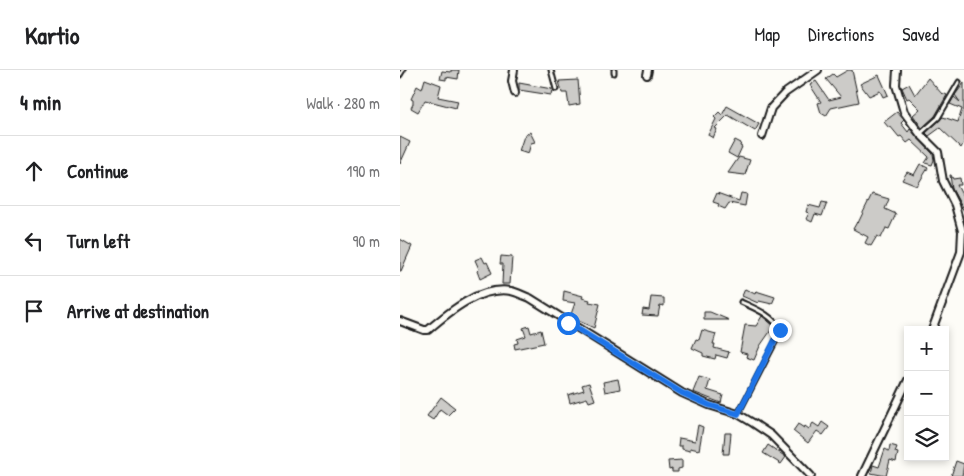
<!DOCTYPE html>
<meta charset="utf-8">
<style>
body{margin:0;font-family:"Patrick Hand",sans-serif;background:#f6f6f6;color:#202124}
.controls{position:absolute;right:15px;bottom:15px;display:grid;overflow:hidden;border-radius:0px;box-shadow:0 2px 8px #0003}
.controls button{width:45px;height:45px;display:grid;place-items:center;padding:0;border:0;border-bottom:1px solid #e0e0e0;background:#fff;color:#202124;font:25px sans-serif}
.stop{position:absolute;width:15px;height:15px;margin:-11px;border:4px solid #1a73e8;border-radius:50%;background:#fff}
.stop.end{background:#1a73e8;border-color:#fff;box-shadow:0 1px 5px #0008}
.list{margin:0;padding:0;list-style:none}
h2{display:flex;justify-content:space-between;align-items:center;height:65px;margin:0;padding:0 20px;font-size:21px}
h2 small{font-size:16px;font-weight:400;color:#757577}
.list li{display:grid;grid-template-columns:32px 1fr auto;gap:15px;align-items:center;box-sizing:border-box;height:70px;padding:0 20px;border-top:1px solid #e0e0e0}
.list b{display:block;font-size:19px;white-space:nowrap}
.list em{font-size:16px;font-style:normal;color:#757577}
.icon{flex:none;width:28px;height:28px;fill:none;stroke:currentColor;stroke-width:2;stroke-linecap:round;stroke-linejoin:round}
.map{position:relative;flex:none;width:564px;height:406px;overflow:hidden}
header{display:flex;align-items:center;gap:30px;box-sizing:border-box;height:70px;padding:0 25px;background:#fff;border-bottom:1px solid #e0e0e0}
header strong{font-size:24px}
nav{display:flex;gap:28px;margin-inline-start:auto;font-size:18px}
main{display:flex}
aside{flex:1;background:#fff}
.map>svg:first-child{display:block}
.building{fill:#cccbc8;stroke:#1c1c1c}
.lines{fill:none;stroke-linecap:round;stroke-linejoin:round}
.service-casing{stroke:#1c1c1c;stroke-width:7}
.minor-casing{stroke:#1c1c1c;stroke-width:10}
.service{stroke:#fdfcf7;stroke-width:3}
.minor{stroke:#fdfcf7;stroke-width:6}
.route{stroke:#1a73e8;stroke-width:6}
</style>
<header>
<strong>Kartio</strong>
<nav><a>Map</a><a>Directions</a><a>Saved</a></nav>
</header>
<main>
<aside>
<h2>4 min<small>Walk · 280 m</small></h2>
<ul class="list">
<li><svg class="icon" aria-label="ahead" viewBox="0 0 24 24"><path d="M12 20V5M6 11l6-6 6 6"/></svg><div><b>Continue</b></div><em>190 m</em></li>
<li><svg class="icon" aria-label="left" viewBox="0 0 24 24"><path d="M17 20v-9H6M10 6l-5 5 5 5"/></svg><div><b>Turn left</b></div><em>90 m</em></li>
<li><svg class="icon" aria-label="arrive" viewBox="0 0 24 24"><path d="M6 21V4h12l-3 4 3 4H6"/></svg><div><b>Arrive at destination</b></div></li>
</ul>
</aside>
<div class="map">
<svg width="564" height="406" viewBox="0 0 564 406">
<rect width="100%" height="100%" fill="#fdfcf7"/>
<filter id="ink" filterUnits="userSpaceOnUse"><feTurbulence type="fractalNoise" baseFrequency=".02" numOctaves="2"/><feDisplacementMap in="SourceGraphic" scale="10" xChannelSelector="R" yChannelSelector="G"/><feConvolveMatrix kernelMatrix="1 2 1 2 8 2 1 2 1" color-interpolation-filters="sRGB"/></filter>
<g filter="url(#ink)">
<g class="building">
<path d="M51,0H59L58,9L46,7V10L40,9L42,1L51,2Z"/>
<path d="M448,0H452L459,32L431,38L426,46L421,43L418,33L421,32L410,15L416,11L429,30L441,27L426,9L433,4L436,7Z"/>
<path d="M479,5L488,25L483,27L480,21L469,26L460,14Z"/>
<path d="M528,8L542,24L543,23L547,25L535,46L522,58L513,45L520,39L509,28L507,29L502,18L509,14L515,25Z"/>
<path d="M25,9L41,15L38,27L58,31L56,38L25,30L18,42L11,38L13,34V30L11,29L17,16L22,19Z"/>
<path d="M178,10L180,34L169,36L167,23H162L159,11Z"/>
<path d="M119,13L152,19L151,25L119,20Z"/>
<path d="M564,13V72L561,78L540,58L529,66L526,63L543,47L558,52L562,39L550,34L554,27L560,32L555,25Z"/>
<path d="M327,36L359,54L355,61L328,45L315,58L317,59L313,68L308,65L316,49L314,47L319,42L322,45Z"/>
<path d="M497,42L504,50L501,53L508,62L510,59L533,84L534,90L532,95L525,93L529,87L511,70L507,73L501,66L499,67L490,56L489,58L484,52Z"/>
<path d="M130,62L135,72L131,73L128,84L119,81L124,66Z"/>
<path d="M0,67L10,72L0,94Z"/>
<path d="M335,70L341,73L340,76L342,77L337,88L328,83Z"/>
<path d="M339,87L350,90L345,105L328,103Z"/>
<path d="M520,94L528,98L517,116L502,110L507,102L514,105Z"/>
<path d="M550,105H551L553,109L560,108L561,115H557L564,129V141L552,119Z"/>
<path d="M317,123L339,131L341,123L347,124L345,136L329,133L325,139L318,136L319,134L313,132Z"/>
<path d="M472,124L489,129L485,139L496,144L489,159L486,158L481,168L477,166L471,176L465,173L468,167L453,159L457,152L458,153Z"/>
<path d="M422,132L427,133L422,146L415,144L412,152L406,149L409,143L406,142L408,135L420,138Z"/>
<path d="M0,169L12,176L1,201H0Z"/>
<path d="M101,186L112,187L110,214H102L103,194H100Z"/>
<path d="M82,187L85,193L87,192L92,203L80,209L77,201L79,199L75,190Z"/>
<path d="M345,219L355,224L356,221L375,227L372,234L359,231L358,233L342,226Z"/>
<path d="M164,221L183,226L182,228L190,230L189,232L200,234L194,258L170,247L175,233L163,231Z"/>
<path d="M251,227L264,228V236L260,235L258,246L242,245L243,239L249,240Z"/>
<path d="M304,242H310L329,250H304Z"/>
<path d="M362,246L374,256L360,276L354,290L346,287L347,284L340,282L345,255L356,256Z"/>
<path d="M129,256L131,263L141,260L144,273L115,279L114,274L118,273L117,269L126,266L123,258Z"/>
<path d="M302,260L316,264L313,274H315L314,278L329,282L327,288L316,285L315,289L303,286V283L292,278L296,269L299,270Z"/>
<path d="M299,307L310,310L307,320L323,325L321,333L293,322Z"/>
<path d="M218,309L220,319L205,322L203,312Z"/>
<path d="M189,313L195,330L189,332L187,328L170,333L168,325L184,320L182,315Z"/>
<path d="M41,327L55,338L48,345L40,339L33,350L27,346Z"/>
<path d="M422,352L429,357L423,365L417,361L408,373L393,361L398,354L404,358L405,356L409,359L413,353L419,357Z"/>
<path d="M298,355L303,357L299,380L290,378V381L282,379V376H278L279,368L295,371Z"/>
<path d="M325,363H331L329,384H323Z"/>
<path d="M368,375L386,387L381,394L363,383Z"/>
<path d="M490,375L497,377L495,382L498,383L496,392L490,390L486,406L471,403L473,395L479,397L485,379L489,381Z"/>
<path d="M282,390V398L278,399V402H272V399L269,400L268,391Z"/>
<path d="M556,391L564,394L562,406H551Z"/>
</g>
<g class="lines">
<defs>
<g id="service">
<path d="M151,0L156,19"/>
<path d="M214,0V3"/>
<path d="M0,5L3,0"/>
<path d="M520,64L538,48L559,12"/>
<path d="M338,344L381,261C373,245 356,239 341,232"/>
</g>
<g id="minor">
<path d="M114,0L112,11L115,23"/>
<path d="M497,0L496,15L504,42L520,64L538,82L543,111L555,135L562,161L561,182L532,260"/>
<path d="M247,5L248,0"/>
<path d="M362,66L371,38L385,23L418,0"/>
<path d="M0,251L24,260H28C50,241 80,216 111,221C117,222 124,226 130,228L282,323L309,335L338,344L353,353L371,365L411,406"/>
<path d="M462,406L508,310"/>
</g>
</defs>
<use href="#service" class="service-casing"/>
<use href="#minor" class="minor-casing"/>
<use href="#service" class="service"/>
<use href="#minor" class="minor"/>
</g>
</g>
<g class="lines" filter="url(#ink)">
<path class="route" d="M168,253L282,323L309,335L338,344L380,260"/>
</g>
</svg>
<div class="controls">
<button>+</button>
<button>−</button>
<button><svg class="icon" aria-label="layers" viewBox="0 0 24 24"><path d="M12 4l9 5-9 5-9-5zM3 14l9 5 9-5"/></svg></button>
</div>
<div class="stop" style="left:168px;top:253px"></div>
<div class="stop end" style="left:380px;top:260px"></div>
</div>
</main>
